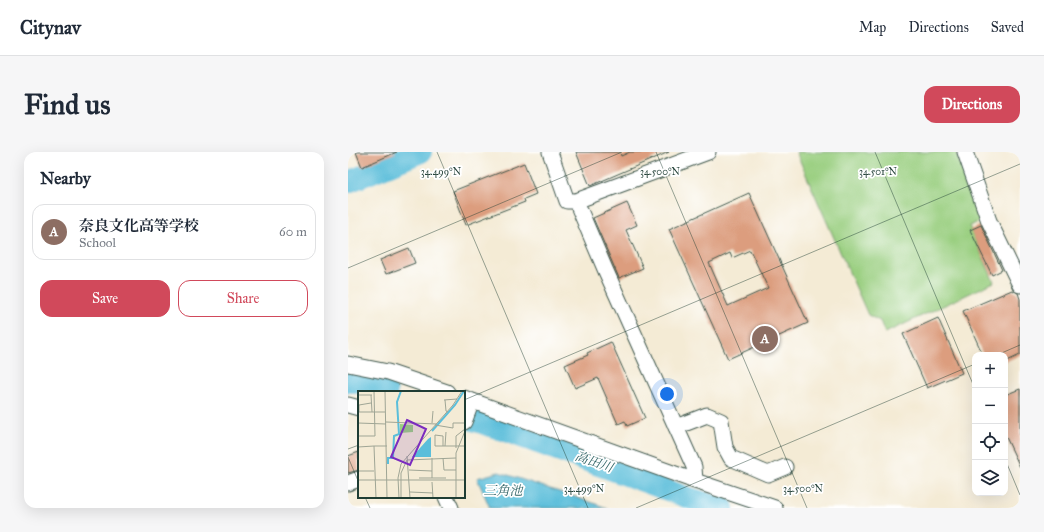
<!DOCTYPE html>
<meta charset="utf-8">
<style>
body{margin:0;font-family:"IM FELL Great Primer","Noto Serif JP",serif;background:#f6f6f7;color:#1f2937}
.controls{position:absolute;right:12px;bottom:12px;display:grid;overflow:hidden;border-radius:8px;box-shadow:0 4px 16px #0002}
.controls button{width:36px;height:36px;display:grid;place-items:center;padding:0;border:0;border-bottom:1px solid #e0e1e3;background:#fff;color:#1f2937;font:20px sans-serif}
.you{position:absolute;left:319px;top:242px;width:14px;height:14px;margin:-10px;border:3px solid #fff;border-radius:50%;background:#1a73e8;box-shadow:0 0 0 6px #1a73e833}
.badge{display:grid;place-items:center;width:26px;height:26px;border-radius:50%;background:#d1495b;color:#fff;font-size:13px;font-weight:700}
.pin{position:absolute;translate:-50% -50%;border:2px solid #fff;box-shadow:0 1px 4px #0006}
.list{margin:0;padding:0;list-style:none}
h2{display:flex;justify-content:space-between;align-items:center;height:52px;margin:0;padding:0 16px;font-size:17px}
h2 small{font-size:13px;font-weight:400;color:#747a83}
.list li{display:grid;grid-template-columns:26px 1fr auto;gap:12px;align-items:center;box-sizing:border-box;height:56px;margin:0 8px 8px;padding:0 8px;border:1px solid #e0e1e3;border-radius:12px}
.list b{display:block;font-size:15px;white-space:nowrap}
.list p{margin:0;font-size:13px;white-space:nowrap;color:#747a83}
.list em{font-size:13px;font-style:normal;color:#747a83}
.actions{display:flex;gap:8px;padding:12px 16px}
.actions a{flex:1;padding:9px 0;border:1px solid #d1495b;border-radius:12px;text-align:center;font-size:14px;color:#d1495b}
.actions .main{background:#d1495b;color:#fff}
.icon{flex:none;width:22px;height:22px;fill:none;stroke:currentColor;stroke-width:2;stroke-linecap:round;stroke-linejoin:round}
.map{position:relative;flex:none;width:672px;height:356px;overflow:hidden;border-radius:12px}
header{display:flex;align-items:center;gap:24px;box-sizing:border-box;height:56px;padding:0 20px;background:#fff;border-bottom:1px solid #e0e1e3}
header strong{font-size:19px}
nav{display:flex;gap:22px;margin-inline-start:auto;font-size:14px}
.intro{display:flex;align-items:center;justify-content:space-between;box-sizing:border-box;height:96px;padding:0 24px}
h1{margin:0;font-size:28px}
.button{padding:10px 18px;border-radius:12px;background:#d1495b;color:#fff;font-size:14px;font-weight:700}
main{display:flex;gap:24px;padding:0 24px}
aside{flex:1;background:#fff;border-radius:12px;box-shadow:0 4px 16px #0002}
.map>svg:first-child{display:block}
.green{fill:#9acf80;stroke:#5c865a}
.water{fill:#5bbeda;stroke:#3d7e87}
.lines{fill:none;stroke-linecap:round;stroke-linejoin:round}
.river{stroke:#5bbeda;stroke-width:22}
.building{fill:#dc9d7e;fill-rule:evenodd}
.minor-casing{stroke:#3f574c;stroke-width:17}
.minor{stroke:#fff;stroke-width:15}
.ticks{fill:none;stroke:#1f3d34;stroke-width:1;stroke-opacity:0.45}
.labels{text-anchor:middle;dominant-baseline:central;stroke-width:3.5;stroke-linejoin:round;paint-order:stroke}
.water-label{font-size:13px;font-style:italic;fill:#316466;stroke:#fff}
.inset-river{fill:none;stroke:#5bbeda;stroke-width:2}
.inset-road{fill:none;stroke:#9fa595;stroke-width:1}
.view{fill:#7b2cbf;fill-opacity:0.15;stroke:#7b2cbf;stroke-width:2}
.inset-edge{fill:none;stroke:#1f3d34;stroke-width:2}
.ticks-label{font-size:10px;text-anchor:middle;fill:#1f3d34;stroke:#fff;stroke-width:3.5;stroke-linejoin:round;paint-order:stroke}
</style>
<header>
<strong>Citynav</strong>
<nav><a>Map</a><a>Directions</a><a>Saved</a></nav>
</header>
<div class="intro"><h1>Find us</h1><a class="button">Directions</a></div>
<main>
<aside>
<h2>Nearby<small></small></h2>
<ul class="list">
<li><span class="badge" style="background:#8d6e63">A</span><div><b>奈良文化高等学校</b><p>School</p></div><em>60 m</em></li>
</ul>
<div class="actions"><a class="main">Save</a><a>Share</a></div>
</aside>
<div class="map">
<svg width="672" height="356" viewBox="0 0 672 356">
<rect width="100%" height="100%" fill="#fff"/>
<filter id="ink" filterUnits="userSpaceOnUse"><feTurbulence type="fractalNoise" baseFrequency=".025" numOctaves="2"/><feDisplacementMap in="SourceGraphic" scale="8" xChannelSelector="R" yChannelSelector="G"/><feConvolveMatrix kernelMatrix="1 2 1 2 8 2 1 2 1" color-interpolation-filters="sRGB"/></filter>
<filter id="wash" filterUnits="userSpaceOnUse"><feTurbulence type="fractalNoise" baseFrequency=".012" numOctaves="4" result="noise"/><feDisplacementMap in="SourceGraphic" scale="16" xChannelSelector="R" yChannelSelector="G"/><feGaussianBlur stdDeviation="0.9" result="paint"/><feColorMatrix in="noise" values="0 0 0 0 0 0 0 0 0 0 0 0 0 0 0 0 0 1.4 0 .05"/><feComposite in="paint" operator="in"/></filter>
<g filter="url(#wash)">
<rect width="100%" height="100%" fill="#f4ebd5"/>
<path class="green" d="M448,0H608L633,69L621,74L646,130L537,181L532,169L520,163Z"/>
<path class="water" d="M151,320L260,356H142L129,326Z"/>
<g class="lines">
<g class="river">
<path d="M0,30L73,0"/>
<path d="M0,230H9L39,240"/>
<path d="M116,265L146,275L341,346L375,356"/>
</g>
</g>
<g id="blocks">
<g class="building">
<path d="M8,0H49L14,15Z"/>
<path d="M228,0H272L273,4L282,0H321L242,34Z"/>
<path d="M176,11L188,42L176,47L177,50L118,73L105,39Z"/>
<path d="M401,41L460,171L380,207L321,77ZM402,98L420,136L380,154L361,111L382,101L384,106Z"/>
<path d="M279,51L289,73L278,78L295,116L271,126L245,66Z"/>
<path d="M633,73L654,118L644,123L622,78Z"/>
<path d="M61,96L67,111L38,122L32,108Z"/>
<path d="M664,138L670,141L672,147V203L657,210V203H635L615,159Z"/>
<path d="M590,166L614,221L579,236L555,182Z"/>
<path d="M263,190L297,266L279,274L277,269L270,272L250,226L227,236L217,213L240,203L239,201Z"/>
<path d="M672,237V315L657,283V243Z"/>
<path d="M11,300V318L0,321V304Z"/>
</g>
</g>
</g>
<g filter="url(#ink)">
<use href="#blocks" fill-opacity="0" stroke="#3f574c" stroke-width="1"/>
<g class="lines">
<defs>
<g id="minor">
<path d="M202,0L219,49H228"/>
<path d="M617,0L641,69L672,133"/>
<path d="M0,212L40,220L99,240"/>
<path d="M116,246L347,329L427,356"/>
<path d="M0,253L11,256"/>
<path d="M116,270L124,249"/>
<path d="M328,275L359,263L373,269L377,295L383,306L420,322L437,315"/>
<path d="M347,329L346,315L257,117L228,49L360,0"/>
<path d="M0,331L11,327"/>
<path d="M98,345L103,356"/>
</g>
</defs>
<use href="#minor" class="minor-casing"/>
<use href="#minor" class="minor"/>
</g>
</g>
<path class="ticks" d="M89,0L240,356M308,0L459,356M527,0L627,237M0,116L274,0M649,203L672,193M116,248L672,12M0,297L11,293M0,305L11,331M657,307L672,343M17,345L22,356M288,356L627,212"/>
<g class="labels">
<g class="water-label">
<text transform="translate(246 310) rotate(19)">高田川</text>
<text x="155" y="339">三角池</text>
</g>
</g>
<g transform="translate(10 239)">
<rect width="107" height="107" fill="#f4ebd5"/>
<path d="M42,33L55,34V41L42,42Z" fill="#9acf80"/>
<path d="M73,46V66H54L70,48Z" fill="#5bbeda"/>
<path class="inset-river" d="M74,40L97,14L106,0M30,73V67H35L36,45L41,43L39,11L43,0"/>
<path class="inset-road" d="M27,0L29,107M0,4H14M13,4L14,21M86,9L99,8M87,9L88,20L90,21M0,21H27M1,21V14L13,12M28,31L79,33M0,32L28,33M74,32L75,20M77,34L95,37V32H107V37M0,45H17L16,0M16,55H29M85,55V45L77,44V55H107M87,55L88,41M0,56L16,55L18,107M98,57V45L107,38M49,65L52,107M85,67L86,79H98M51,79L74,80M0,80H16M61,87H88M74,87V67M0,89H107M74,91L75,107M52,101L75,102M41,107L40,87L43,73L95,14L104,0M43,107V82L49,69L98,67M98,107V62L107,40"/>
<path class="view" d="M49,29L68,38L52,74L33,66Z"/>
<rect width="107" height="107" class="inset-edge"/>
</g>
<g class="ticks-label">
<text x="312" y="23">34.500°N</text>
<text x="530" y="23">34.501°N</text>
<text x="93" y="23">34.499°N</text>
<text x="236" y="340">34.499°N</text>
<text x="455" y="340">34.500°N</text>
</g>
</svg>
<div class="controls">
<button>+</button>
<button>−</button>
<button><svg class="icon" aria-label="locate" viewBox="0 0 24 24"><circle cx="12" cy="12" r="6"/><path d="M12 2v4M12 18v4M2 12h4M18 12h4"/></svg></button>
<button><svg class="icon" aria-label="layers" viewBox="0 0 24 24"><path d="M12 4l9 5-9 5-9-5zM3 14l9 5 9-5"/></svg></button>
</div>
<div class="you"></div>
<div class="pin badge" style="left:417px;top:187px;background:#8d6e63">A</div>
</div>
</main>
